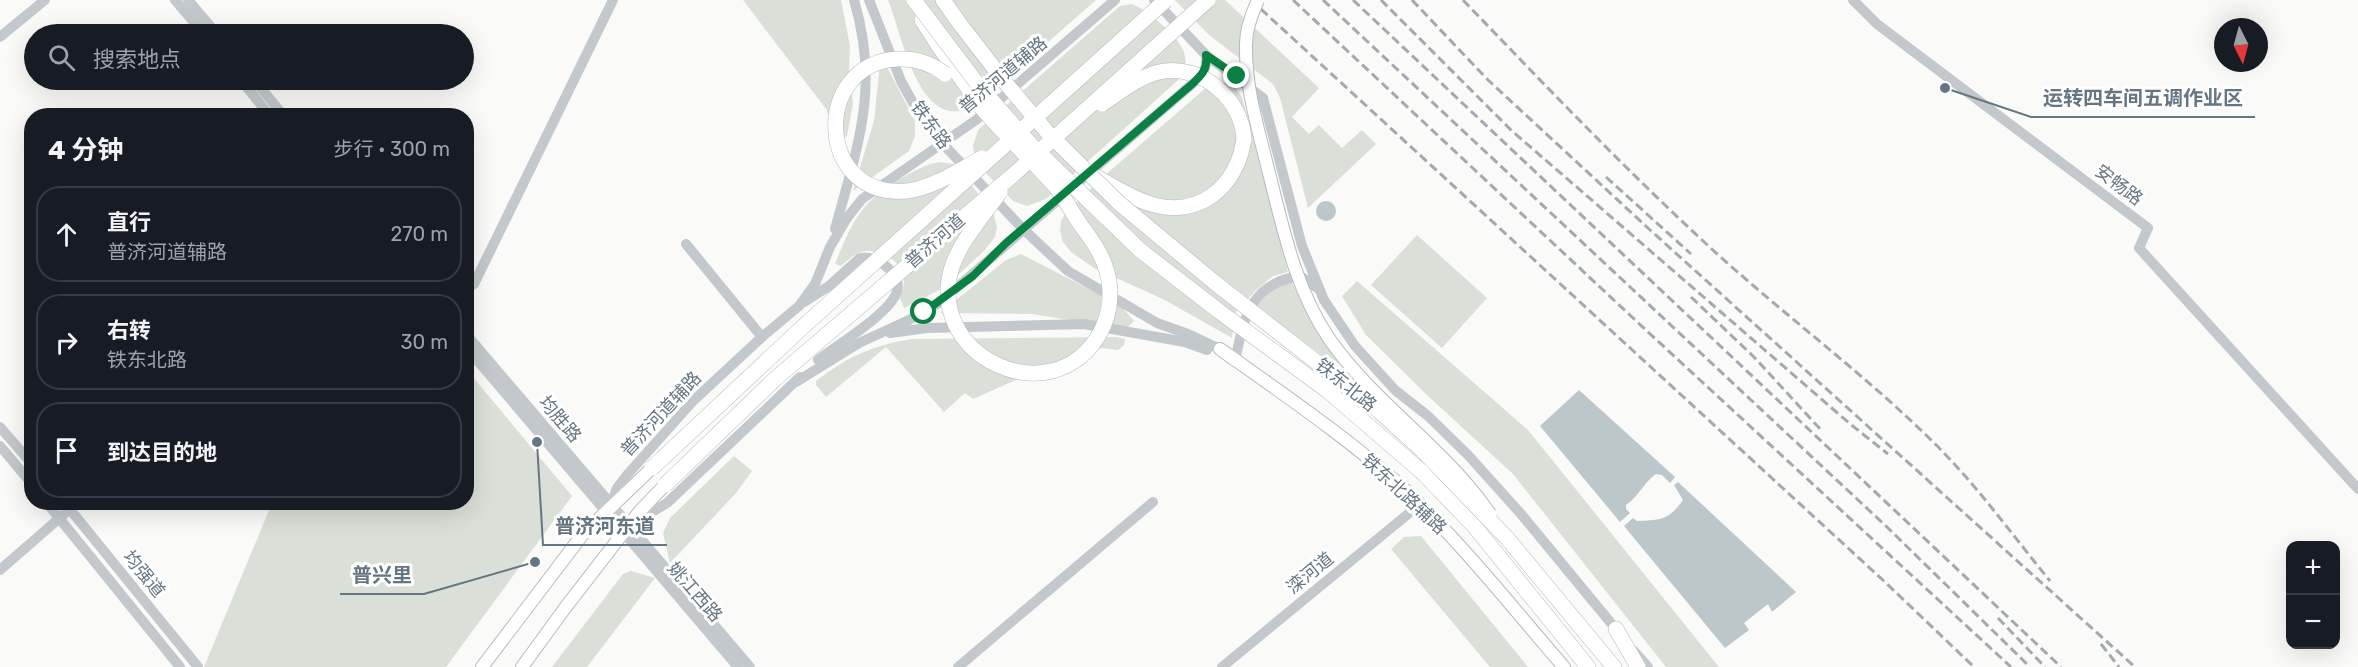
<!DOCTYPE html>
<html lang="zh">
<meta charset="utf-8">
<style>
body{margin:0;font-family:Rubik,"Noto Sans SC",sans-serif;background:#242831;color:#f1f3f6}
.controls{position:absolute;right:18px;bottom:18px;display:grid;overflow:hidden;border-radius:12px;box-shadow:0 6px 24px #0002}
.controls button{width:54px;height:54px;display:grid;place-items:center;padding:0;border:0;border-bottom:2px solid #363941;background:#171b24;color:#f1f3f6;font:30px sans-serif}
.compass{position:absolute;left:2214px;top:18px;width:54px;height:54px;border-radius:50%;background:#171b24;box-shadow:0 6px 24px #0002;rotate:174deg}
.stop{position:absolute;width:18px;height:18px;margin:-14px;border:4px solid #0b8043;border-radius:50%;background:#fff}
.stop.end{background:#0b8043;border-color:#fff;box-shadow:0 2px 6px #0008}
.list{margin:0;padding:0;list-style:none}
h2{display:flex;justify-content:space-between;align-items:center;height:78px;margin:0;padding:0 24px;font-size:26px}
h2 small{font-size:20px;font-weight:400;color:#9ea1a6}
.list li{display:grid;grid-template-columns:39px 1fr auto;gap:18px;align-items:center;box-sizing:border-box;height:96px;margin:0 12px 12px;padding:0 12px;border:2px solid #363941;border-radius:24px}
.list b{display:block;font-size:22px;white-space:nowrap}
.list p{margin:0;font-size:20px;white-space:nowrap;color:#9ea1a6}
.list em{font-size:20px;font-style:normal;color:#9ea1a6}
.icon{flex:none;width:33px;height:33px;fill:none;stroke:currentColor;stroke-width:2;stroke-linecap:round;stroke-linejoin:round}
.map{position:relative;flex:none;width:2358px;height:667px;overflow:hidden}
.search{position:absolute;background:#171b24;box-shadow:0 6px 24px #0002;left:24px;top:24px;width:450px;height:66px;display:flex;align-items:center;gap:15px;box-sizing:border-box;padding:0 21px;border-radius:33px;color:#9ea1a6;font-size:22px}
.panel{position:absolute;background:#171b24;box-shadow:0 6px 24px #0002;left:24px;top:108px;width:450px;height:402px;border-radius:24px}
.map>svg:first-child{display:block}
.green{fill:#dadfd7}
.water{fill:#bbc7cb}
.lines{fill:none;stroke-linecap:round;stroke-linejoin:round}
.major-casing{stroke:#b5babe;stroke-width:14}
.highway-casing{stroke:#b4b9bd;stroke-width:16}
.minor{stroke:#c3c8cc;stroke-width:10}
.major{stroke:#fff;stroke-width:12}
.highway{stroke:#fff;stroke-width:15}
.rail{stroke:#a2aab0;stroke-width:3;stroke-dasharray:9 4.5;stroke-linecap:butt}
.major-bridge-casing{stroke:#b5babe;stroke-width:14;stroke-linecap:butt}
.highway-bridge-casing{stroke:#b4b9bd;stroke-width:16;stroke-linecap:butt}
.major-bridge{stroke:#fff;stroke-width:12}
.highway-bridge{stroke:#fff;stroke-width:15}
.route{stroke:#0b8043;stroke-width:8}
.labels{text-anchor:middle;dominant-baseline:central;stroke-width:6;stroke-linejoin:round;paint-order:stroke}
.street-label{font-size:18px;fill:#657683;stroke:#fff}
.leader{fill:none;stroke:#657683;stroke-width:2}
.callout-dot{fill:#657683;stroke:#fff;stroke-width:2}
.callout-label{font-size:20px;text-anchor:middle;font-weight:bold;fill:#657683;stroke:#fff;stroke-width:6;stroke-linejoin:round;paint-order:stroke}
</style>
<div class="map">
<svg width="2358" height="667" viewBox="0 0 2358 667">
<rect width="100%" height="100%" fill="#fafaf8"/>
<g class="green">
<path d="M743,0H841L850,46L849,70L853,103L847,136L839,141L826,109Z"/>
<path d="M888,0H1096L973,108C966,110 958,112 950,111C914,105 900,29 888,0Z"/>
<path d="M1175,0H1225L1319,88L1292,117L1309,134L1319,125L1342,148L1362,130L1376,144L1308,208L1280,98L1273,84L1209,35Z"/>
<path d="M1131,4C1146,8 1172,32 1181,46C1186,54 1186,64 1186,73L1046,199L1027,206L1013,201L976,163L973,146L978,130L1120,6Z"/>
<path d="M881,55L915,121V136L909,151L853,191L874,121Z"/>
<path d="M1219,82L1232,83L1242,97L1288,272L1273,276L1255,291L1236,312L1232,338L1163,299L1094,268L1071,252L1063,242L1060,231L1061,221L1066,212L1111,170L1207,87Z"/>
<path d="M940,162L953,164L993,211L997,227L995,237L984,251L945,287L904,308L900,298C908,279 903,263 884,255C878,253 872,250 865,251C856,252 848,260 841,266L835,264C852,222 861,201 902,178C914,171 926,164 940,162Z"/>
<path d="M1417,235L1487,298L1442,348L1371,285Z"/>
<path d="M1021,254L1120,305L1134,321L1126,329L1032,314L940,313L1006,260Z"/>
<path d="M1291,280L1318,334L1340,362L1334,365L1256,306L1271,290Z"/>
<path d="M1357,281L1528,430L1719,667H1666L1513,474L1428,396L1366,335L1342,296Z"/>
<path d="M1116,337L1125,339L1124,345L1118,350L1102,348L1020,378L973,399L965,393L944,412L886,347L826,397L816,385V381C849,356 871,346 912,339Z"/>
<path d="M467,370L572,496L446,667H204L272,503L466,502Z"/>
<path d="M734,456L752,471L736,493L670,563L663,533L670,518Z"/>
<path d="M1421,536L1528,667H1490L1391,549L1404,537Z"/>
<path d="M631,571L655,578L587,667H552L623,574Z"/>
</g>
<g class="water">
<circle cx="1326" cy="211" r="10"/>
<path d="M1579,390L1675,477L1670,483L1662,475L1656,474C1643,483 1640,495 1626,505V509L1630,513L1620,522L1540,426Z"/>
<path d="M1678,482L1796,592L1772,612L1768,604L1744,623L1749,630L1725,648L1624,526L1633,518L1637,521C1661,520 1669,520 1683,500L1674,485Z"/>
</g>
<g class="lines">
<defs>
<g id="major">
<path d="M1220,349C1280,392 1347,437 1402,487C1461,542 1511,606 1564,667"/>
<path d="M482,667L583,534L652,468"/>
<path d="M522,667L565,608L640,511L665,485"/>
</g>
<g id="highway">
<path d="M943,0L960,24"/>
<path d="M922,20L938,45L981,107"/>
<path d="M1094,176C1112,185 1129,197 1148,203C1197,220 1237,188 1244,139"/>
<path d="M1422,472L1475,527L1588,667"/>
<path d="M1506,537L1614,667"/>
<path d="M1616,629L1638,667"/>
</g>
</defs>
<use href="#major" class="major-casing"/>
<use href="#highway" class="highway-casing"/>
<g class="minor">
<path d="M175,0L204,34"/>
<path d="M188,0L217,34"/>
<path d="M869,0L901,81L917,110L943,144L1023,229L1068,271L1157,323L1188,334L1220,349"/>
<path d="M1154,0L1206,55L1263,98L1302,246L1324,300L1355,346L1395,390L1428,416L1468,455L1521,514L1620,634"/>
<path d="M1853,0L1877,24L2148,228L2139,248L2358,489"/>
<path d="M0,37L45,0"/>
<path d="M241,80L270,116"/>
<path d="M254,80L284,116"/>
<path d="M835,229C858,145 880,87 854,0"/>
<path d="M686,244L762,337"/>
<path d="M466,289L474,284L613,0"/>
<path d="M804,302L829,286L860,258C877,254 905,276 896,294C887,315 837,345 818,360"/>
<path d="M890,333L927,328L1084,324L1185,342L1207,350"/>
<path d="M466,334L750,667"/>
<path d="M466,347L738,667"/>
<path d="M1230,359L1235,361C1244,318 1250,283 1300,276L1319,289"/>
<path d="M796,382L859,343L909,320L939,303L1191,85C1202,75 1208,69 1206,55"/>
<path d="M0,427L32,464"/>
<path d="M0,446L32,484"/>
<path d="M46,502L180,667"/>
<path d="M64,502L198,667"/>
<path d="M611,505L617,488L627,475L693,401L762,337L799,306L815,284L830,247L847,218L862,199L976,120L1115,0"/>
<path d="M629,526L667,503L800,377"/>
<path d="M0,570L78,502"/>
<path d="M1634,651L1648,667"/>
<path d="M958,667L1153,502"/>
<path d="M1222,667L1419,505"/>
</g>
<use href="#major" class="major"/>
<use href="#highway" class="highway"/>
<g class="rail">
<path d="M1251,0L1885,582L1974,667"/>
<path d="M1293,0L1648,332L2011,667"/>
<path d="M1323,0L1888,528L2030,667"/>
<path d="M1353,0L2061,667"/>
<path d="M1381,0L1512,131L1849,423L1888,454"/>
<path d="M1412,0L1488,80L1649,229L2135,667"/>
<path d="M1463,0C1541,81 1619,163 1702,240C1775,308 1856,367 1927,436C1973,480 2010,532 2050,581"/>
<path d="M1606,177L1691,254"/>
<path d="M1691,297L1755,358L1821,430"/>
<path d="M1998,618L2045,667"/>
<path d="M2101,644L2119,667"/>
</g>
<defs>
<path id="major-bridge" d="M1258,0C1252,13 1246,29 1246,44C1245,87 1258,128 1268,169C1283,228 1295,289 1330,340C1376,405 1445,448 1490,514"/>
<g id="highway-bridge">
<path d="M914,0L979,86L1033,147L1140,250L1220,312L1328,391L1422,472"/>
<path d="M960,24L1008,86L1048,133L1119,203L1214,282L1379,411L1422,450L1506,537"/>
<path d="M945,74C931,63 916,58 898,59C811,63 816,200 907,191C933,188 959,170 982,158"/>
<path d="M1102,104C1120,92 1138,77 1159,72C1201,63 1242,99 1244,139"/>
<path d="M981,107C1004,135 1031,159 1055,186C1066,199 1073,215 1083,228C1091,239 1099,249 1104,263C1113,286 1112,311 1100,333C1052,418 921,355 953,264C963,238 984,215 1000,192"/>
<path d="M652,468L806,324L1166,0"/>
<path d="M665,485L775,379L1013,175L1208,0"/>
</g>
</defs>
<use href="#major-bridge" class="major-bridge-casing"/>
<use href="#highway-bridge" class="highway-bridge-casing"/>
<use href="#major-bridge" class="major-bridge"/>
<use href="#highway-bridge" class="highway-bridge"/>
</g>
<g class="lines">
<path class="route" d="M924,312L973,276L1006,243L1191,85C1202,75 1208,69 1206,55L1237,76"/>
</g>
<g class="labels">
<g class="street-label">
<text transform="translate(1003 75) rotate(-40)">普济河道辅路</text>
<text transform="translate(931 125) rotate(54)">铁东路</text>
<text transform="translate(2119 185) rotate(37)">安畅路</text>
<text transform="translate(935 241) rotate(-41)">普济河道</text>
<text transform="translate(1346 385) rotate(39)">铁东北路</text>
<text transform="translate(661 414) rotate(-47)">普济河道辅路</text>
<text transform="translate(560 419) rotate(50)">均胜路</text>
<text transform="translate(1404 494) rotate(43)">铁东北路辅路</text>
<text transform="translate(1310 573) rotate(-39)">滦河道</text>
<text transform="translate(144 574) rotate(51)">均强道</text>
<text transform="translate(695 592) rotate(49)">姚江西路</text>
</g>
</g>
<path class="leader" d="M1945 88L2031 117H2255M537 442L543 545H667M535 562L424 594H340"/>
<g class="callout-dot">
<circle cx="1945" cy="88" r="6"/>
<circle cx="537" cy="442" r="6"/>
<circle cx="535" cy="562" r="6"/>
</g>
<g class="callout-label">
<text x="2143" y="105">运转四车间五调作业区</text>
<text x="605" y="533">普济河东道</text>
<text x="382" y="582">普兴里</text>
</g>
</svg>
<div class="controls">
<button>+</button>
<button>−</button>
</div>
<svg class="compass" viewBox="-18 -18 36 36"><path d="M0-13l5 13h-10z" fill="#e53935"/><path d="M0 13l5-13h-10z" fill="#9ea1a6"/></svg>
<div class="stop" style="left:924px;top:312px"></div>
<div class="stop end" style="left:1237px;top:76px"></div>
<div class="search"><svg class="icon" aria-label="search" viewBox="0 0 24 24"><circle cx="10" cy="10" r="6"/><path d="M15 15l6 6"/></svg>搜索地点</div>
<section class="panel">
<h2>4 分钟<small>步行 · 300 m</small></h2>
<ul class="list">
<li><svg class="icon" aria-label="ahead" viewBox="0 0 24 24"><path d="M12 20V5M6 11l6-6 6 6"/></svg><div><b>直行</b><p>普济河道辅路</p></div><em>270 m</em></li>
<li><svg class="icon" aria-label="right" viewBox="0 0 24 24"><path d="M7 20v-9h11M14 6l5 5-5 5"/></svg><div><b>右转</b><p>铁东北路</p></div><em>30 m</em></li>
<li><svg class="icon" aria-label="arrive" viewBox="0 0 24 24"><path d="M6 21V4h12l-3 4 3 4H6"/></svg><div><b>到达目的地</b></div></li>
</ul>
</section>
</div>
